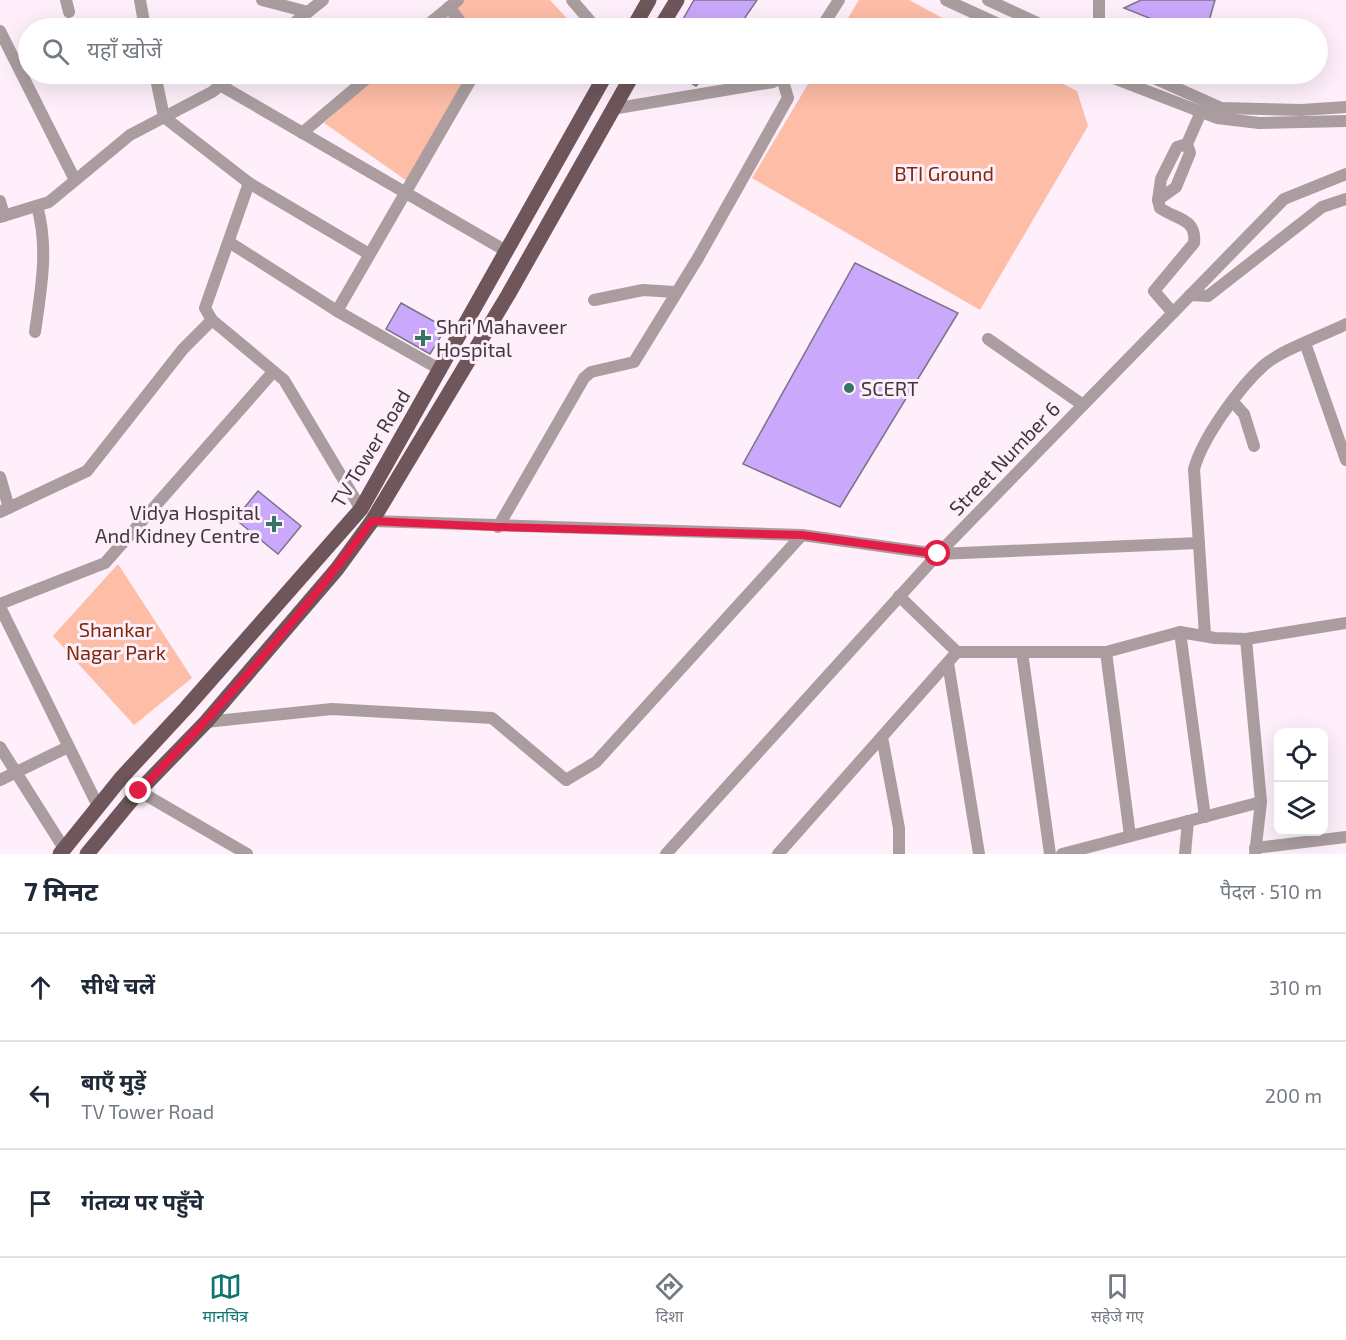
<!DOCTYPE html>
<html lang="hi">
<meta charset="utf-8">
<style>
body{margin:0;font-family:"Exo 2","Noto Sans Devanagari",sans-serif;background:#f2f2f3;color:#1f2937}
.controls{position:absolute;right:18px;bottom:18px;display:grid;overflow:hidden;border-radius:12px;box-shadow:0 6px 24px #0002}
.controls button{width:54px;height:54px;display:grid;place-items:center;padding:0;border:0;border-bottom:2px solid #e0e1e3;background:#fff;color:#1f2937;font:30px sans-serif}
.stop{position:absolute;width:18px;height:18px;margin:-14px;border:4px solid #e11d48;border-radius:50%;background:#fff}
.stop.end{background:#e11d48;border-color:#fff;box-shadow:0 2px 6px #0008}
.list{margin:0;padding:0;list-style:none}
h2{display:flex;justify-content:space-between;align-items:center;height:78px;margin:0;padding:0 24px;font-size:26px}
h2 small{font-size:20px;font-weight:400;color:#747a83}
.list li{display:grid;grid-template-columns:39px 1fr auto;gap:18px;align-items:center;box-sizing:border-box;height:108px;padding:0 24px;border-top:2px solid #e0e1e3}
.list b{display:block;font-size:22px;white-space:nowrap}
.list p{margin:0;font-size:20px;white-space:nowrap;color:#747a83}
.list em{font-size:20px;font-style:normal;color:#747a83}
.icon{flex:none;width:33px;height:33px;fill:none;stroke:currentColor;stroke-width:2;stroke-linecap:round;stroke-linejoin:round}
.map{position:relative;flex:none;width:1346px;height:854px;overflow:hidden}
.search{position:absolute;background:#fff;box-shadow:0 6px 24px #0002;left:18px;right:18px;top:18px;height:66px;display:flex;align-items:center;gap:15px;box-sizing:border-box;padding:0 21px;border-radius:33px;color:#747a83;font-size:22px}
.sheet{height:402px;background:#fff}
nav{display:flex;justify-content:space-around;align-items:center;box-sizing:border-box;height:84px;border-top:2px solid #e0e1e3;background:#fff;font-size:16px;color:#747a83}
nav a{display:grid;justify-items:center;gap:3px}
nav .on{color:#0f766e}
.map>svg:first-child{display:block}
.green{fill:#fdbda7}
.building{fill:#caa8fb;stroke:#7c738a;stroke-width:1.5}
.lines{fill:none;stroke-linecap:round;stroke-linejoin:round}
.minor{stroke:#ab9d9f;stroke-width:12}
.major{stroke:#6e565a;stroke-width:15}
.route{stroke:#e11d48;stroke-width:8}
.poi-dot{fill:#347565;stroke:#feeffa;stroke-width:2}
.labels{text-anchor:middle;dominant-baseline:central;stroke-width:6;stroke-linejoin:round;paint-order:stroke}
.park-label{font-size:20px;fill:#7c2a0b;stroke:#feeffa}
.poi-label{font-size:20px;fill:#41383f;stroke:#feeffa;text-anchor:start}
.street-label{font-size:20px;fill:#41383f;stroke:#feeffa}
</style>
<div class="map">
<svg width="1346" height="854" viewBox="0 0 1346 854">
<rect width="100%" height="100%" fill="#feeffa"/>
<g class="green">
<path d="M462,0H550L576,28H427Z"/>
<path d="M859,0H909L961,28H842Z"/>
<path d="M378,74H482L410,183L324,123Z"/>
<path d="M814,74H1044L1077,91L1088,126L980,310L752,178Z"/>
<path d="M118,564L192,678L134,725L53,636Z"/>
</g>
<g class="building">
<path d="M694,0H757L738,28H678Z"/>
<path d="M1141,0H1215L1207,28H1174L1124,8Z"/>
<path d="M676,74H707L696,86Z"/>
<path d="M855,263L958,313L840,507L743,464Z"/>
<path d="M401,303L446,328L430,354L386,329Z"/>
<path d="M258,491L301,526L278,554L235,519Z"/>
</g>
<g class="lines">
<g class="minor">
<path d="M66,0L69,12"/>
<path d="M140,0L145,28"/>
<path d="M262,0L308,12"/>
<path d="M572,0L596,28"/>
<path d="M946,0L1007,28"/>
<path d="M988,0L1048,28"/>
<path d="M1099,0V28"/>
<path d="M449,7L465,28"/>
<path d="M288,28L323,0"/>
<path d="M424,28L458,0"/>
<path d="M821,28L839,0"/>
<path d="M0,31L75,180"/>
<path d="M155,74L164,117L249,183L369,254"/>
<path d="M1103,74L1217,118L1259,123L1346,121"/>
<path d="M1145,74L1221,108L1301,110L1346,107"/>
<path d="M220,85L506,251"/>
<path d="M612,109L773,82L788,74"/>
<path d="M302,133L372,74"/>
<path d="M1187,144L1190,153L1176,187L1158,200L1161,179L1177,147L1187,144L1201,112"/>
<path d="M1158,200L1160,208C1175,219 1197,218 1194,243L1154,291L1173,313"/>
<path d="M0,201L4,216"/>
<path d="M0,217L49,202L130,135L212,92L234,74"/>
<path d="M229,242L337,311"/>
<path d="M1190,295L1208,296L1322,207L1346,199"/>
<path d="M594,300L643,290L675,292"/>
<path d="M212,320L205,308L249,183"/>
<path d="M35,332C41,289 49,248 37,206"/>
<path d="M988,339L1083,405"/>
<path d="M1305,343L1346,460"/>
<path d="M441,370L337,311L474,74"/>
<path d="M1233,402L1244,414L1254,446"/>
<path d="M0,477L9,508"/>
<path d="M0,512L87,471L183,349L212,320L284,380L361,509"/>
<path d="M372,521L802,535L938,554L1199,543"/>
<path d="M498,527L584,378L591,372L634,362L698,258L788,98L782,78"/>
<path d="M0,604L105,563L273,372"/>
<path d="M0,607L98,806"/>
<path d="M1180,632L1205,817"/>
<path d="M1205,635L1194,469C1203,437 1238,389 1263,366C1281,350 1324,335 1346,324"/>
<path d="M1246,639L1261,802"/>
<path d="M957,652H1106L1180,632L1215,638L1246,639L1346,623"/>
<path d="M1022,652L1050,854"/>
<path d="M1106,652L1130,836"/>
<path d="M948,663L979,854"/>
<path d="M206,722L332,709L492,718L566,780L596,762L802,535"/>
<path d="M882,737L899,828V854"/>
<path d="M0,747L65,850"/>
<path d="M0,780L68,747"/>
<path d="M139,791L247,854"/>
<path d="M1255,848L1346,837"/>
<path d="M666,854L938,554L1284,199L1346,174"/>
<path d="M778,854L957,652L899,596"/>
<path d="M1062,854L1261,802L1255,854"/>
<path d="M1185,854L1188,821"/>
</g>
<g class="major">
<path d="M633,28L649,0"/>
<path d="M660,28L677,0"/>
<path d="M60,854L122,777L186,708L361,509L606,74"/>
<path d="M87,854L139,791L206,722L337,569L372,521L508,295L633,74"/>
</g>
</g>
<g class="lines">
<path class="route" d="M139,791C222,706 301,616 372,521L498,527L802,535L938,554"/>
</g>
<g class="poi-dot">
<path d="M420 329h6v6h6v6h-6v6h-6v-6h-6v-6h6z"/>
<circle cx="849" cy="388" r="6"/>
<path d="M271 515h6v6h6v6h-6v6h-6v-6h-6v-6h6z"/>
</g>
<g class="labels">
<g class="park-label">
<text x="944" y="173">BTI Ground</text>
<text x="116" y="629">Shankar<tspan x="116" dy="23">Nagar Park</tspan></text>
</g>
<g class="poi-label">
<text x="436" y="326">Shri Mahaveer<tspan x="436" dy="23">Hospital</tspan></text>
<text x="861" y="388">SCERT</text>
<text x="260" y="512" text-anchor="end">Vidya Hospital<tspan x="260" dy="23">And Kidney Centre</tspan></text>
</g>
<g class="street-label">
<text transform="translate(370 448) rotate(-59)">TV Tower Road</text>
<text transform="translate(1004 458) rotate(-46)">Street Number 6</text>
</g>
</g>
</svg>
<div class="controls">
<button><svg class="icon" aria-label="locate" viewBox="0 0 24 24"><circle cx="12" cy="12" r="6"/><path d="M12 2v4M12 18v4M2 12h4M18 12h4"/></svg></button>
<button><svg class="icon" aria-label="layers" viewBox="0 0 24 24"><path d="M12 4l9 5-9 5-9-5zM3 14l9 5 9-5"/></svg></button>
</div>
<div class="stop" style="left:938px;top:554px"></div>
<div class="stop end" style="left:139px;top:791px"></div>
<div class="search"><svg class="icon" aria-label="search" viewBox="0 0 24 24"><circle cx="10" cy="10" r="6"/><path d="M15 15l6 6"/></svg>यहाँ खोजें</div>
</div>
<section class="sheet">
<h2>7 मिनट<small>पैदल · 510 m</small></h2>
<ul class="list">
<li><svg class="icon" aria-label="ahead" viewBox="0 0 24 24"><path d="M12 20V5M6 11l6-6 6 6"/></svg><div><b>सीधे चलें</b></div><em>310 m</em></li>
<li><svg class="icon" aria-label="left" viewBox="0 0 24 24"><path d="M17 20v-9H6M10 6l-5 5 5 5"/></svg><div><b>बाएँ मुड़ें</b><p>TV Tower Road</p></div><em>200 m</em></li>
<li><svg class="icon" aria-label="arrive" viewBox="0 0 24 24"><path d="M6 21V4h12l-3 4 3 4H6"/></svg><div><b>गंतव्य पर पहुँचे</b></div></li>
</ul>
</section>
<nav>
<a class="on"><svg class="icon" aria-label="map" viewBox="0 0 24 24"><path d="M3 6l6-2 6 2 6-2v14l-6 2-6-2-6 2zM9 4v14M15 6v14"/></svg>मानचित्र</a>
<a><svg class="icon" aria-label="directions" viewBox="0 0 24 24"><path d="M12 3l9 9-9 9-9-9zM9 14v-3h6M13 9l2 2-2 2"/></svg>दिशा</a>
<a><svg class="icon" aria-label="saved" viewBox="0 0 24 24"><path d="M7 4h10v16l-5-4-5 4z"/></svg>सहेजे गए</a>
</nav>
